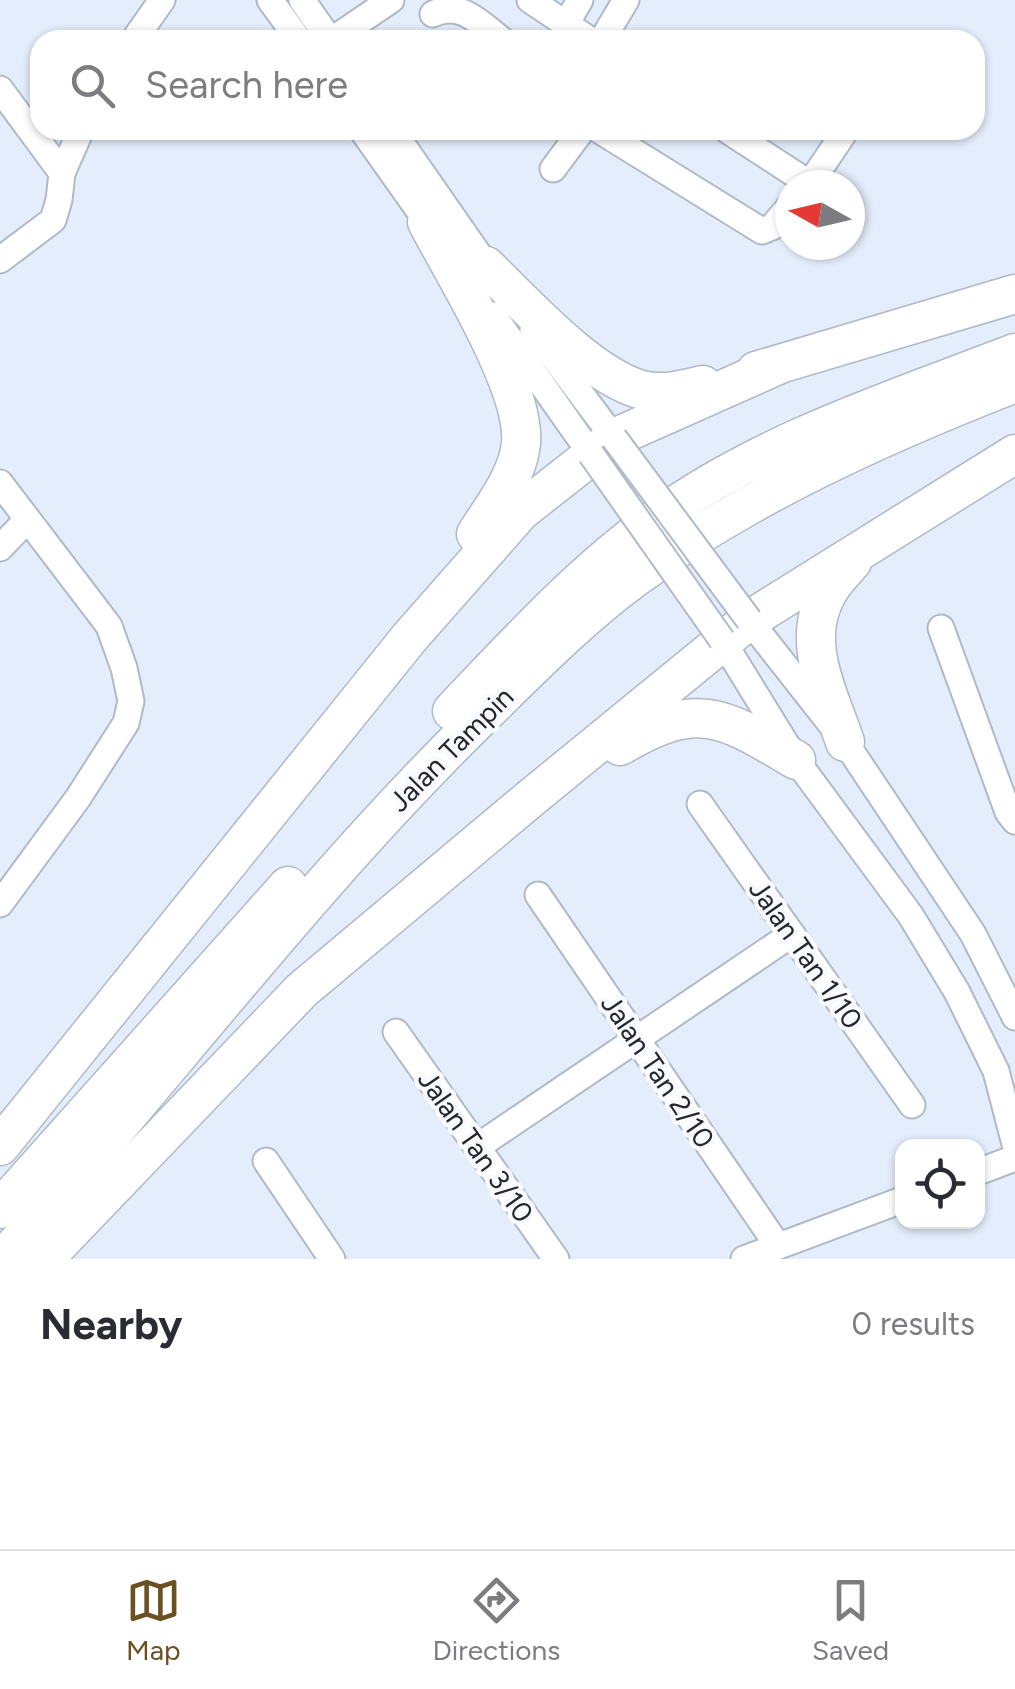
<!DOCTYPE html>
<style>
body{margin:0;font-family:Figtree,sans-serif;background:#f2f2f3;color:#2b2b33}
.controls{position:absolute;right:30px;bottom:30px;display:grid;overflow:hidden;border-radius:20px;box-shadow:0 2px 8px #0004}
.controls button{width:90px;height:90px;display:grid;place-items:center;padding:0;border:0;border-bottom:2px solid #e1e1e2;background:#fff;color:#2b2b33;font:50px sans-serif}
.compass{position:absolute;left:775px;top:170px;width:90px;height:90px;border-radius:50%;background:#fff;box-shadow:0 2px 8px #0004;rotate:278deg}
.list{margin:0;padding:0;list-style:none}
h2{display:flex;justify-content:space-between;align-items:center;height:130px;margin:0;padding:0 40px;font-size:42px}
h2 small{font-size:32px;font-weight:400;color:#7c7c81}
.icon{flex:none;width:55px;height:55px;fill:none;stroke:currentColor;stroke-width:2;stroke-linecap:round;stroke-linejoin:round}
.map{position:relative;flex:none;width:1015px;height:1259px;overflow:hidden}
.search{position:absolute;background:#fff;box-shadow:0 2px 8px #0004;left:30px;right:30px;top:30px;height:110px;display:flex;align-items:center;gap:25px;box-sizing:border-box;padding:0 35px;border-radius:30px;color:#7c7c81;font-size:38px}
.sheet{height:290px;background:#fff}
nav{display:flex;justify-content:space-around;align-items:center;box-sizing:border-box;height:140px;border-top:2px solid #e1e1e2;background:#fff;font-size:28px;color:#7c7c81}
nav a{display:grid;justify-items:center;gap:5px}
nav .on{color:#6b5122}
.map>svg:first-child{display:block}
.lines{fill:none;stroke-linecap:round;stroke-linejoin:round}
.minor-casing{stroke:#b0b9c6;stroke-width:29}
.highway-casing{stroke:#b0b9c6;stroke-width:41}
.minor{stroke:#fff;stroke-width:25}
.highway{stroke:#fff;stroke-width:38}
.minor-bridge-casing{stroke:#b0b9c6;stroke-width:29;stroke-linecap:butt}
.minor-bridge{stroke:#fff;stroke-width:25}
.labels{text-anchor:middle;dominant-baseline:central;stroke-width:9;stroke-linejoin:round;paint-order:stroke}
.street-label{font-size:28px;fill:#24272c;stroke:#f8fafd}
</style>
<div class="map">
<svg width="1015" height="1259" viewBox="0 0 1015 1259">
<rect width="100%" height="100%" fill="#e4edfb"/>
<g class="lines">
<defs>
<g id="minor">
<path d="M270,0L299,40"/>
<path d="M302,0L330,40"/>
<path d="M530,0L590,40"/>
<path d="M433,14C460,0 481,24 502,40"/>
<path d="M566,24L580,0"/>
<path d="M134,40L162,0"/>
<path d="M332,40L391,0"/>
<path d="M602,40L626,0"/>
<path d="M0,89L62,173"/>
<path d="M362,130L435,233"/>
<path d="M392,130L495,278"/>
<path d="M599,130L762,231L772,227L790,206"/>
<path d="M727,130L810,184"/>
<path d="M553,169L582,130"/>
<path d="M809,185L846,130"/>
<path d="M0,260L53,220L59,200L62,173L81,130"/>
<path d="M493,315L591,454"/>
<path d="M533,330L614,438"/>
<path d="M0,483L109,626L124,668L131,701L126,723L78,798L0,904"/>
<path d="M0,548L26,521"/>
<path d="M749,620L845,742L973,934L1015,1017"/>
<path d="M941,628L1008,812L1015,821"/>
<path d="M722,640L796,760L911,916L957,992L996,1071L1015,1144"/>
<path d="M700,804L912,1105"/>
<path d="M538,895L778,1246"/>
<path d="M396,1032L556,1259"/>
<path d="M477,1147L792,934"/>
<path d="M266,1161L332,1259"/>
<path d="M978,1172L1015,1158"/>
<path d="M744,1259L902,1200"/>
</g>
<g id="highway">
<path d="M427,222C454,274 526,388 521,443C518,476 493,507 476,534"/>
<path d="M486,266C525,304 590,376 642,390C662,395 683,390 703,385"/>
<path d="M756,371L1015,294"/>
<path d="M452,711C516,644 581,572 657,518C764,441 893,400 1015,353"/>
<path d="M845,742C829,694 799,641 828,592C834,581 844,571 852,562"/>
<path d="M620,746C699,699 723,717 796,760"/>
<path d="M0,1146L410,637L521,511L614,438L778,365"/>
<path d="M0,1209L288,886"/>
<path d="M3,1259C165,1079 309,885 482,716C530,669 579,619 633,579C749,495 882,435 1015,383"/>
<path d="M44,1259L302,990L531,798L749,620L1015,454"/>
</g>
</defs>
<use href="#minor" class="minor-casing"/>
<use href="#highway" class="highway-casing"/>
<use href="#minor" class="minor"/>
<use href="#highway" class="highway"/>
<defs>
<g id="minor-bridge">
<path d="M614,438L749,620"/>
<path d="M591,454L722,640"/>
</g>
</defs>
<use href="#minor-bridge" class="minor-bridge-casing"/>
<use href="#minor-bridge" class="minor-bridge"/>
</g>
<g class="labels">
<g class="street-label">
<text transform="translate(451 749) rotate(-45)">Jalan Tampin</text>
<text transform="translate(806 954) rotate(55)">Jalan Tan 1/10</text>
<text transform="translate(658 1071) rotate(56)">Jalan Tan 2/10</text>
<text transform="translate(476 1146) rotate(55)">Jalan Tan 3/10</text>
</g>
</g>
</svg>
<div class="controls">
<button><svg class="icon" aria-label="locate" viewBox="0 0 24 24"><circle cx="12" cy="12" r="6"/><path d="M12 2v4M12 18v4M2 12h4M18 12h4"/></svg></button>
</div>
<svg class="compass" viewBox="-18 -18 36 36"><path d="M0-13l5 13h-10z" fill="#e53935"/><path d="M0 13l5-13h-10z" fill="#7c7c81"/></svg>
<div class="search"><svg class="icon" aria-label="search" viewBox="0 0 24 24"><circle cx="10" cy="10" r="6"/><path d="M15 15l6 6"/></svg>Search here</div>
</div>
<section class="sheet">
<h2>Nearby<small>0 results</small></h2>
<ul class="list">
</ul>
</section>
<nav>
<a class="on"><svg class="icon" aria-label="map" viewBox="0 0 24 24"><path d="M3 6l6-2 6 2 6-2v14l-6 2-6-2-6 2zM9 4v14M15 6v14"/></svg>Map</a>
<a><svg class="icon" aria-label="directions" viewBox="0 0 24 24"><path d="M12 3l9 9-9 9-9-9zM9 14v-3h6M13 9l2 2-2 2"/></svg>Directions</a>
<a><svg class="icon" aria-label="saved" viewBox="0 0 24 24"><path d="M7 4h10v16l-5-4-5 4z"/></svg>Saved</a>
</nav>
